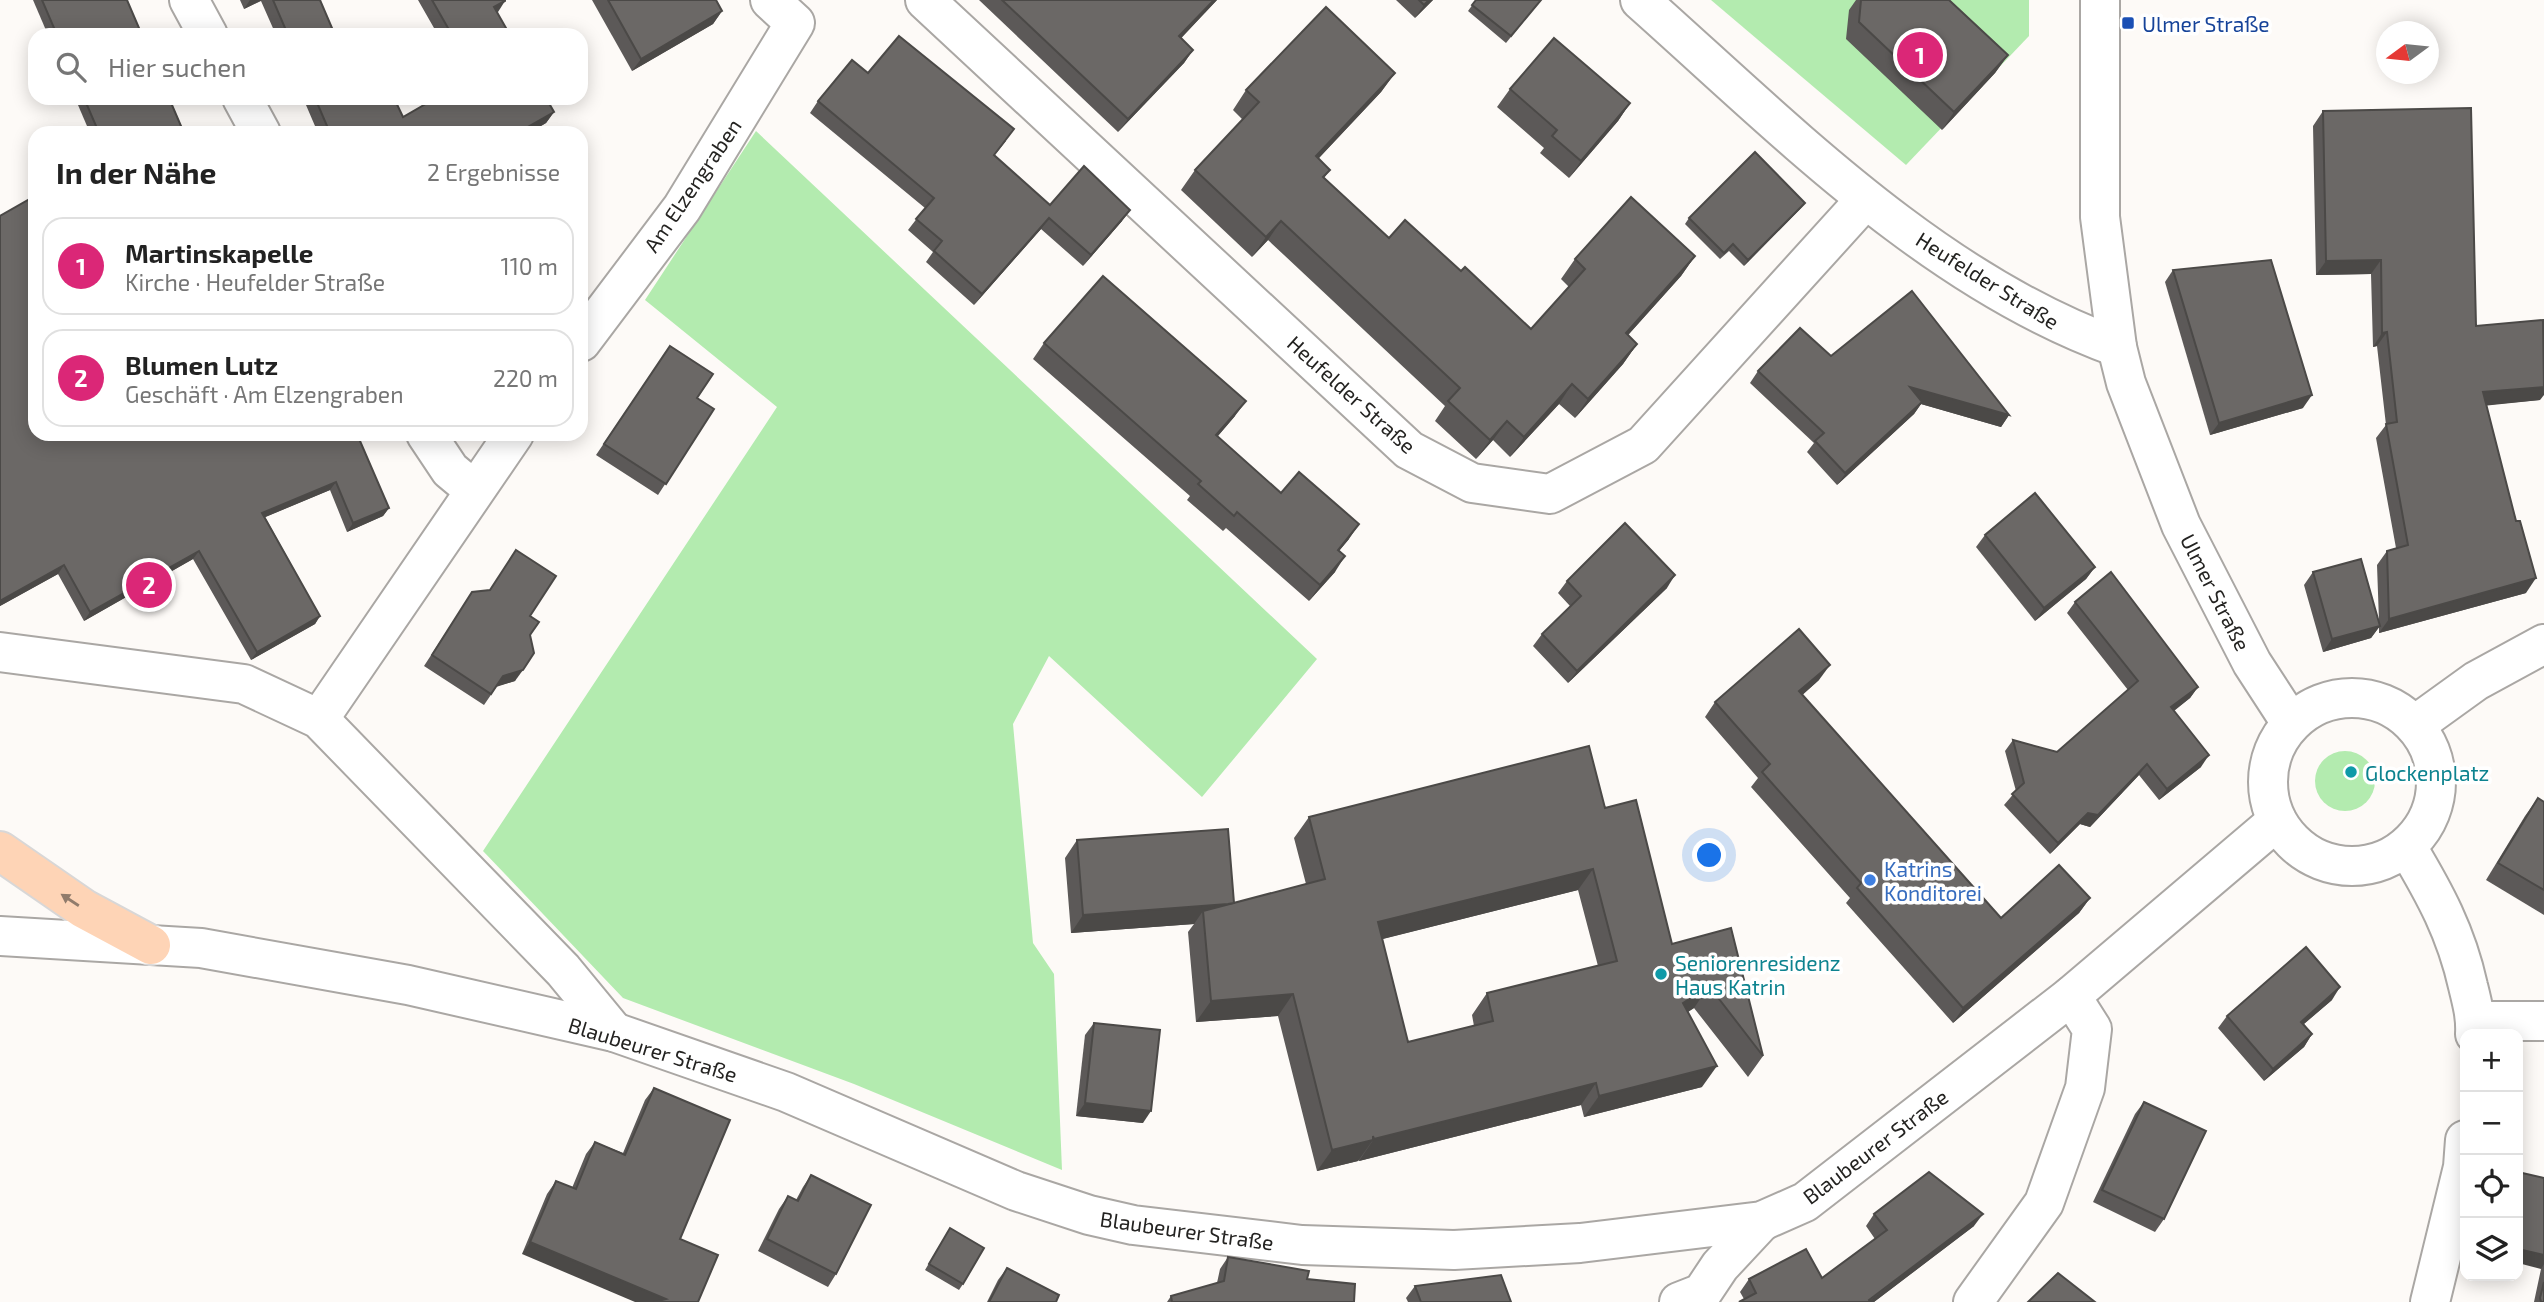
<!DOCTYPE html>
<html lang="de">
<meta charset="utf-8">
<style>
body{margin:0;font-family:"Exo 2",sans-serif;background:#f2f2f2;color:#222}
.controls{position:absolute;right:21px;bottom:21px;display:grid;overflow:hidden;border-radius:14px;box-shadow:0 4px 18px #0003}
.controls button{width:63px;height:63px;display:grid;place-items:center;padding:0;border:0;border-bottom:2px solid #e0e0e0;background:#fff;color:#222;font:35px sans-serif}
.compass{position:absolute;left:2376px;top:21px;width:63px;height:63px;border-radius:50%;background:#fff;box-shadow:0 4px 18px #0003;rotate:255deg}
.you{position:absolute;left:1710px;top:856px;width:24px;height:24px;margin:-18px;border:5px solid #fff;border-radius:50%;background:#1a73e8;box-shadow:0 0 0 10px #1a73e833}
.badge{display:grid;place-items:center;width:46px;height:46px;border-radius:50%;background:#db2777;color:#fff;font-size:23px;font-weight:700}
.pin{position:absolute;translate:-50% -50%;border:4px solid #fff;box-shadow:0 2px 7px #0006}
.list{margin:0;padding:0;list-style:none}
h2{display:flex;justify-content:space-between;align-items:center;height:91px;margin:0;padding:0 28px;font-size:30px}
h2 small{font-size:23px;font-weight:400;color:#767676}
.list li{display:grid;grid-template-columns:46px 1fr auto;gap:21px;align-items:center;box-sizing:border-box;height:98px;margin:0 14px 14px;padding:0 14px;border:2px solid #e0e0e0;border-radius:21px}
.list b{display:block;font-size:26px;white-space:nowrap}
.list p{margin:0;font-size:23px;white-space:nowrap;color:#767676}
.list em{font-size:23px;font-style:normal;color:#767676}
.icon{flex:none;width:38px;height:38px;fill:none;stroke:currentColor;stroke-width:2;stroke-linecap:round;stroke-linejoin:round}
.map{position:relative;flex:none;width:2544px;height:1302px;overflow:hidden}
.search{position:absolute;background:#fff;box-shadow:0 4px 18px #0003;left:28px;top:28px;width:560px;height:77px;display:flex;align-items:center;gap:18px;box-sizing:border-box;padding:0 24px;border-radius:21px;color:#767676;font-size:26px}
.panel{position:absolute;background:#fff;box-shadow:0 4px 18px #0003;left:28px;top:126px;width:560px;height:315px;border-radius:21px}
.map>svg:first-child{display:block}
.green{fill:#b3ebaf}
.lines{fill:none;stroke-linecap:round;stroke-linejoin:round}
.minor-casing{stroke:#aaa7a4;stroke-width:42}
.major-casing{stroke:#d8d7d7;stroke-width:42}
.minor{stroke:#fff;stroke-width:38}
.major{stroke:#fed4b6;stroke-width:38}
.wall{fill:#5c5958;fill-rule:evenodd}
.shaded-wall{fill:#4b4947}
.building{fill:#6b6866;stroke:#4b4947;stroke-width:2;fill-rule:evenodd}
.oneway{fill:#917c6c}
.transit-dot{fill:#1a4fb4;stroke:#fff;stroke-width:2.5}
.culture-dot{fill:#0f9aa8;stroke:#fff;stroke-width:2.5}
.shop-dot{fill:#3f7fe0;stroke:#fff;stroke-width:2.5}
.labels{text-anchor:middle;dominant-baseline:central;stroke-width:7;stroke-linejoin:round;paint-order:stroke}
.transit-label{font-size:21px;fill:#164399;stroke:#fff;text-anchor:start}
.street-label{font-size:21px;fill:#242321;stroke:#fff}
.culture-label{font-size:21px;fill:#0d838f;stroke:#fff;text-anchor:start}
.shop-label{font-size:21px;fill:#366cbe;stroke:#fff;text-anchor:start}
</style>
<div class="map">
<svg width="2544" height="1302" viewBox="0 0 2544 1302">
<rect width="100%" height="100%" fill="#fdfaf7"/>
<g class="green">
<path d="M1711,0H2029V36L1906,165Z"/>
<path d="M756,131L1317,659L1202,797L1049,656L1013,724L1033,943L1054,974L1062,1170L854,1084L623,998L483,851L777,407L645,300Z"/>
<circle cx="2345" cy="781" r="30"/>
</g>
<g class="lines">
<defs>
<g id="minor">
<path d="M189,0L208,35"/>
<path d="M925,0L1409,450L1472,483L1550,494L1643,445L1865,200"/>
<path d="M1640,0C1784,128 1933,281 2117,347"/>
<path d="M2100,0V217L2117,347L2126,383L2181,525L2252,663L2291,723"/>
<path d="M242,98L261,133"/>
<path d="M581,342L682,208L795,23L770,0"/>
<path d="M426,434L450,470L474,490"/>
<path d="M0,652L244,684L319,719L563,970L614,1032"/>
<circle cx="2352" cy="782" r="84"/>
<path d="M319,719L514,434"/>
<path d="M2415,725L2476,681L2544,644"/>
<path d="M2407,847C2435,894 2456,932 2468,986C2472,1002 2476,1017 2475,1034"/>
<path d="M0,936L201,948L408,985L614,1032L786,1092L1016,1191L1089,1215L1133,1225L1302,1245L1454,1250L1580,1243L1762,1221L1805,1202L2071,996L2277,821"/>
<path d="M2476,1021H2544"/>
<path d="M1679,1302L1702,1293L1720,1266L1762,1221"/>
<path d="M1973,1302L2044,1203L2085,1088L2092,1029L2071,996"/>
<path d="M2430,1302L2463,1167L2465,1140"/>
</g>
<path id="major" d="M0,851L84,909L151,945"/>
</defs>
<use href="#minor" class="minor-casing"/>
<use href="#major" class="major-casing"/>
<use href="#minor" class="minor"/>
<use href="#major" class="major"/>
</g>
<g class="wall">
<path d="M33,0H127L142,35H48Z"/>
<path d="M240,0H320L335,35H276L261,1L244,9Z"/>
<path d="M418,0H505L497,12L510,35H438Z"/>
<path d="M592,0H716L722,11L713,24L632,71Z"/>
<path d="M979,0H1217L1181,38L1193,50L1184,63L1118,132Z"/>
<path d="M1396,0H1433L1415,18Z"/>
<path d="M1476,0H1541L1506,43L1468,11Z"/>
<path d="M1856,0H1950V1L2008,55L1995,73L1942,130L1846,39L1849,10Z"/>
<path d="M868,73L1006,141L994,156L1050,205L1122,221L1083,266L1041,229L974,305L926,262L933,252L908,230L925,208L810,113L818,101Z"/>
<path d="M1395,73L1381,92L1318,159L1330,170L1324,178L1389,238L1461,271L1531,329L1569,287L1561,279L1575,259L1695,256L1681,276L1628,335L1637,344L1623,364L1575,418L1559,404L1510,457L1493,440L1476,459L1435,421L1445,406L1268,240L1252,257L1181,190L1195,170L1243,120L1233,110L1246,90Z"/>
<path d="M1510,89L1630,103L1618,121L1569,178L1540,153L1544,148L1497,107Z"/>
<path d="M75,98H169L184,133H90Z"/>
<path d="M303,98H394L403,117L554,112L546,123L529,133H318Z"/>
<path d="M2323,111L2476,326L2540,400L2486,405L2526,593L2379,633V627L2371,638L2323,652L2304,585L2313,572L2379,621L2377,565L2387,551L2396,548L2376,438L2386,425L2377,346L2373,347L2371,274L2316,275L2313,126Z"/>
<path d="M1805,203L1800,209L1744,266L1729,251L1720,259L1685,224L1689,218Z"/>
<path d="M0,216L35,434H357L389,508L383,516L347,532L330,490L265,517L320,616L315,624L251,660L193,559L84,621L58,574L0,606Z"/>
<path d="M2173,270L2303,408L2210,435L2165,282Z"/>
<path d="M1044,343L1235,416L1217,437L1281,493L1349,539L1339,551L1335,572L1309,601L1226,528L1223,531L1187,500L1190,496L1033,359Z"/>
<path d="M670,346L697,398L714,409L658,495L596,455Z"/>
<path d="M1831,356L2009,415L2001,427L1921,404L1914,414L1837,485L1807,452L1814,443L1750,383L1758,371Z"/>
<path d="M1985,535L2095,567L2086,579L2035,621L1976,547Z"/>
<path d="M516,550L530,616V635L515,681L497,686L484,705L424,666L465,603L490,590Z"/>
<path d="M1567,581L1667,588L1568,683L1533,646L1542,634L1570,606L1558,593Z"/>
<path d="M2075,602L2198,687L2190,698L2174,711L2201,767L2159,800L2139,775L2090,827L2080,824L2050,854L2004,805L2016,791L2005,751L2013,740L2057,752L2128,690L2067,613Z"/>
<path d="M1819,680L1802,695L2001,918L2090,898L2079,913L1953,1023L1846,903L1850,898L1751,787L1758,778L1705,717L1715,702Z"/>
<path d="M2538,798L2544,802V915L2486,880L2525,816Z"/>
<path d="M1605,808L1672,944L1731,928L1763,1056L1748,1077L1694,1008L1688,1012L1702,1087L1584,1117L1581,1105L1359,1161V1160L1358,1161L1317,1171L1278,1016L1196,1022L1188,932L1194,924L1071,933L1065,858L1077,840L1234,903L1306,884L1294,838L1309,817ZM1578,890L1598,966L1487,993L1472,1015L1474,1026L1408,1042L1382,939Z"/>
<path d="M2332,1000L2304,1024L2312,1034L2304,1047L2264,1081L2218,1028L2227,1016Z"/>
<path d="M1094,1023L1143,1123L1076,1116L1085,1035Z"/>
<path d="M654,1088L730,1120L522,1254L547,1194L556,1181L572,1188L586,1154L595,1142L623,1153L645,1100Z"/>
<path d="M2144,1102L2164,1219L2155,1232L2093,1202L2135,1114Z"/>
<path d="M811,1175L836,1274L828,1287L758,1251L779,1209L788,1196L796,1200L803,1187Z"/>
<path d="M2544,1178V1302H2534L2541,1269Z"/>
<path d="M1874,1214L1974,1226L1874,1302L1744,1299L1740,1292L1749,1279L1822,1278L1875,1239L1866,1226Z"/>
<path d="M950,1228L963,1284L959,1290L925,1270Z"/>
<path d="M1228,1257L1307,1279L1354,1302H1167L1171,1296L1217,1283L1220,1269Z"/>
<path d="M1007,1268L1056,1302H987L998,1280Z"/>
<path d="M1415,1286L1511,1302H1408L1406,1298Z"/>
</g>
<g class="shaded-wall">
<path d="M250,0H262L244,9Z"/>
<path d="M1214,0H1217L1170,50L1179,36Z"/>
<path d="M1429,0H1433L1415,18L1424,5Z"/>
<path d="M505,1L498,12L486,18L494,7Z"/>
<path d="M722,11L713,24L632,71L641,59Z"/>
<path d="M1193,50L1184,63L1118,132L1128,119Z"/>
<path d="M2008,55L1995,73L1942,130L1954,112Z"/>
<path d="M1395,73L1381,92L1302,176L1316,156Z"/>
<path d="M1630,103L1618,121L1569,178L1581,161Z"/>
<path d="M554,112L546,123L529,133H517Z"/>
<path d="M1805,203L1800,209L1744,266L1748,260Z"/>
<path d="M1130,210L1122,221L1083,266L1091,255Z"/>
<path d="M1049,218L1041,229L974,305L982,294Z"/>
<path d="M1281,221L1268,240L1252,257L1266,237Z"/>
<path d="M1695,256L1681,276L1612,353L1626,333Z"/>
<path d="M2381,260L2371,274L2316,275L2326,261Z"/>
<path d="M2387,332L2377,346L2373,347L2382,333Z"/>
<path d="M1637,344L1623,364L1575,418L1588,399Z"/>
<path d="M1572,384L1559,404L1510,457L1524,437Z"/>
<path d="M1910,387L2009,415L2001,427L1921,404L1914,414L1837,485Z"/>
<path d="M2544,387V395L2540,400L2473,407L2483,392Z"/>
<path d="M2312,395L2303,408L2210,435L2219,423Z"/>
<path d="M1246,401L1235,416L1205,451L1216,435Z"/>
<path d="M1507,421L1493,440L1476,459L1490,440Z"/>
<path d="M336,482L330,490L256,521L262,513Z"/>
<path d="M389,508L383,516L347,532L353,523Z"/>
<path d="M1359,524L1349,539L1327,565L1338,550Z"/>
<path d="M199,551L193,559L84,621L90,612Z"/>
<path d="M1345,556L1335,572L1309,601L1320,585Z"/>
<path d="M64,565L58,574L0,606V601Z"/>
<path d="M2095,567L2086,579L2035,621L2044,608Z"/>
<path d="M1675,575L1667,588L1568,683L1577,671Z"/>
<path d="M2536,578L2526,593L2379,633L2389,619Z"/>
<path d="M320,616L315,624L251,660L257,652Z"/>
<path d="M2380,626L2371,638L2323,652L2332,639Z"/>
<path d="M1830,665L1819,680L1789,707L1799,691Z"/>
<path d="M523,670L515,681L496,687L503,676Z"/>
<path d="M2198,687L2190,698L2163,719L2171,707Z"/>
<path d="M2209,755L2201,767L2159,800L2167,789Z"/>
<path d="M2147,764L2139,775L2090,827L2080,824L2050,854L2058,843L2088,813Z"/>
<path d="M1593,869L1578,890L1363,944L1378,922Z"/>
<path d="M2090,898L2079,913L1953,1023L1963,1008Z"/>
<path d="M1234,904L1203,911L1194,924L1071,933L1083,915Z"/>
<path d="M1709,986L1694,1008L1668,1024L1683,1003Z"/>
<path d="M2340,987L2332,1000L2292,1034L2301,1022Z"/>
<path d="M1293,994L1278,1016L1196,1022L1211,1001Z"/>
<path d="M2312,1034L2304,1047L2264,1081L2273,1069Z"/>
<path d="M1717,1066L1702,1087L1584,1117L1599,1096Z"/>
<path d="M1596,1083L1581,1105L1359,1161L1374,1139Z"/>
<path d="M1085,1103L1151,1111L1143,1123L1076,1116Z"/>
<path d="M1373,1140L1358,1161L1317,1171L1332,1150Z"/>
<path d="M1983,1214L1974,1226L1874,1302H1868Z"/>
<path d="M530,1242L666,1299L664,1302H635L522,1254Z"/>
<path d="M2518,1249L2544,1255V1264L2541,1269L2518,1263Z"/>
</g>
<g class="building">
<path d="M42,0H127L142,35H57Z"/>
<path d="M273,0H320L335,35H288Z"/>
<path d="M432,0H505V1L494,7L510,35H452Z"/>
<path d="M608,0H716L722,11L641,59Z"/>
<path d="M1002,0H1214L1179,36L1193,50L1128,119Z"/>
<path d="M1419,0H1429L1424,5Z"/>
<path d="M1476,0H1541L1511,36L1472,5Z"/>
<path d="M1861,0H1949L2008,55L1954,112L1859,22Z"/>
<path d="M1326,7L1395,73L1316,156L1330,170L1323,177L1389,238L1405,220L1461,271L1465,267L1531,329L1585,269L1575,259L1631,197L1695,256L1626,333L1637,344L1588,399L1572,384L1524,437L1507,421L1490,440L1448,401L1460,388L1281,221L1266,237L1195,170L1259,102L1246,90Z"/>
<path d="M899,36L1014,129L994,155L1050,205L1084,166L1130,210L1091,255L1049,218L982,294L934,251L942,241L916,219L934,198L818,101L852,60L868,73Z"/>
<path d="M1554,38L1630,103L1581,161L1552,136L1557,130L1510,89Z"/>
<path d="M84,98H169L184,133H99Z"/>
<path d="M315,98H394L403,117L436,98H546L554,112L517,133H330Z"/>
<path d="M2471,108L2476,326L2543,320L2544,387L2483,392L2516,521H2520L2536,578L2389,619L2387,551L2408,545L2386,424L2397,422L2387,332L2382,333L2381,260L2326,261L2323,111Z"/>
<path d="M1755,152L1805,203L1748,260L1733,244L1724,253L1689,218Z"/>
<path d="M35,196V434H357L389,508L353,523L336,482L262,513L320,616L257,652L199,551L90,612L64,565L0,601V216Z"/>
<path d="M2271,260L2312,395L2219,423L2173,270Z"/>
<path d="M1103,276L1246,401L1216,435L1281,493L1299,472L1359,524L1338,550L1345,556L1320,585L1237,512L1234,516L1198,484L1201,481L1044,343Z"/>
<path d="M1912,291L2009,415L1910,387L1922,402L1845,473L1815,441L1824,433L1758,371L1800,328L1831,356Z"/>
<path d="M670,346L713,374L697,398L714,409L666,484L604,444Z"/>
<path d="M2035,493L2095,567L2044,608L1985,535Z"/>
<path d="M1625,523L1675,575L1577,671L1542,634L1581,596L1567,581Z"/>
<path d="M516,550L556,576L530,616L539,622L530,635L534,653L523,670L503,676L491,694L432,655L472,592L490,590Z"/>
<path d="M2361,559L2380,626L2332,639L2313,572Z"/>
<path d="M2111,572L2198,687L2171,707L2209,755L2167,789L2147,764L2098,815L2088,813L2058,843L2012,794L2024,783L2013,740L2057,752L2138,681L2075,602Z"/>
<path d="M1799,629L1830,665L1799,691L2001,918L2059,865L2090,898L1963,1008L1857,888L1861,883L1762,772L1770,764L1715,702Z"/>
<path d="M1589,746L1605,808L1636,800L1672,944L1731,928L1763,1056L1709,986L1683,1003L1717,1066L1599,1096L1596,1083L1374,1139L1373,1136V1140L1332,1150L1293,994L1211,1001L1203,911L1325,879L1309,817ZM1593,869L1617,961L1487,993L1493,1021L1408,1042L1378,922Z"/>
<path d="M2538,798L2544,802V890L2498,863Z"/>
<path d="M1228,829L1234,903L1228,904L1083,915L1077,840Z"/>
<path d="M2306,947L2340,987L2301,1022L2312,1034L2273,1069L2227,1016Z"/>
<path d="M1094,1023L1160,1030L1151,1111L1085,1103Z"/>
<path d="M654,1088L730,1120L680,1239L718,1255L698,1302H654L666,1299L530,1242L556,1181L576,1189L595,1142L625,1155Z"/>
<path d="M2144,1102L2206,1131L2164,1219L2102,1190Z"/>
<path d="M1929,1172L1983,1214L1869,1300L1870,1302H1739L1756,1293L1749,1279L1806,1249L1822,1278L1887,1230L1874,1214Z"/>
<path d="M2518,1172L2544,1178V1255L2518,1249Z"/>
<path d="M811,1175L871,1205L836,1274L767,1239L788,1196L798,1201Z"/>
<path d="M950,1228L984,1248L963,1284L929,1264Z"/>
<path d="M1228,1257L1309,1271L1307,1279L1355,1284L1354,1302H1172L1171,1296L1224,1281Z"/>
<path d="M1007,1268L1059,1295L1056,1302H989Z"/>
<path d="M2058,1273L2095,1302H2028Z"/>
<path d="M1501,1275L1511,1302H1421L1415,1286Z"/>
<path d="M2544,1282V1302H2541L2540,1298Z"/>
</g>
<defs><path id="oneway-solid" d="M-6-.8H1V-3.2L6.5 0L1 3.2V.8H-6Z" transform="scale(1.75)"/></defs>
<use class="oneway" href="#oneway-solid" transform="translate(70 900) rotate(-147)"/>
<rect class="transit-dot" x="2121" y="16" width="14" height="14" rx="3.5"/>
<g class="culture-dot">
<circle cx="2351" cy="772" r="7"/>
<circle cx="1661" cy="974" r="7"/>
</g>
<circle class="shop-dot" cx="1870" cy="880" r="7"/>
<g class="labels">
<g class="transit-label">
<text x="2142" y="23">Ulmer Straße</text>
</g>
<g class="street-label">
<text transform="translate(692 185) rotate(-56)">Am Elzengraben</text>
<text transform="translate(1988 280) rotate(32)">Heufelder Straße</text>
<text transform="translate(1352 394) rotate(42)">Heufelder Straße</text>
<text transform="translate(2216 592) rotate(63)">Ulmer Straße</text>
<text transform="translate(653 1049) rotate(17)">Blaubeurer Straße</text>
<text transform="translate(1875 1146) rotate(-37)">Blaubeurer Straße</text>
<text transform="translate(1187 1230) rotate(8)">Blaubeurer Straße</text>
</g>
<g class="culture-label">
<text x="2365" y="772">Glockenplatz</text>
<text x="1675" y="962">Seniorenresidenz<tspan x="1675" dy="24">Haus Katrin</tspan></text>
</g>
<g class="shop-label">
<text x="1884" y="868">Katrins<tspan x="1884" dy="24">Konditorei</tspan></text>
</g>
</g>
</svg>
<div class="controls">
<button>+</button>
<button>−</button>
<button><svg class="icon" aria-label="locate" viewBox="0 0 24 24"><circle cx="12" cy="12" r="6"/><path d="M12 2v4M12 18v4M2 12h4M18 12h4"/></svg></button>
<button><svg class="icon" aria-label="layers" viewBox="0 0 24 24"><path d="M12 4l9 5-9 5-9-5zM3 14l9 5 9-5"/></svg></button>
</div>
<svg class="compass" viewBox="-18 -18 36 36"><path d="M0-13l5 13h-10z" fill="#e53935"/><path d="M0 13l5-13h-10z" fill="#767676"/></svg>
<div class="you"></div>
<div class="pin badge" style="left:1920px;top:55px">1</div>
<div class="pin badge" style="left:149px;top:585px">2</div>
<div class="search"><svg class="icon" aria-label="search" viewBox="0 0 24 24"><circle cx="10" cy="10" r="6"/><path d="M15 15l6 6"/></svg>Hier suchen</div>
<section class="panel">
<h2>In der Nähe<small>2 Ergebnisse</small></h2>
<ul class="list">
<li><span class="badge">1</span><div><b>Martinskapelle</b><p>Kirche · Heufelder Straße</p></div><em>110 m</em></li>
<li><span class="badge">2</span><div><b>Blumen Lutz</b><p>Geschäft · Am Elzengraben</p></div><em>220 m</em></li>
</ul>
</section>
</div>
